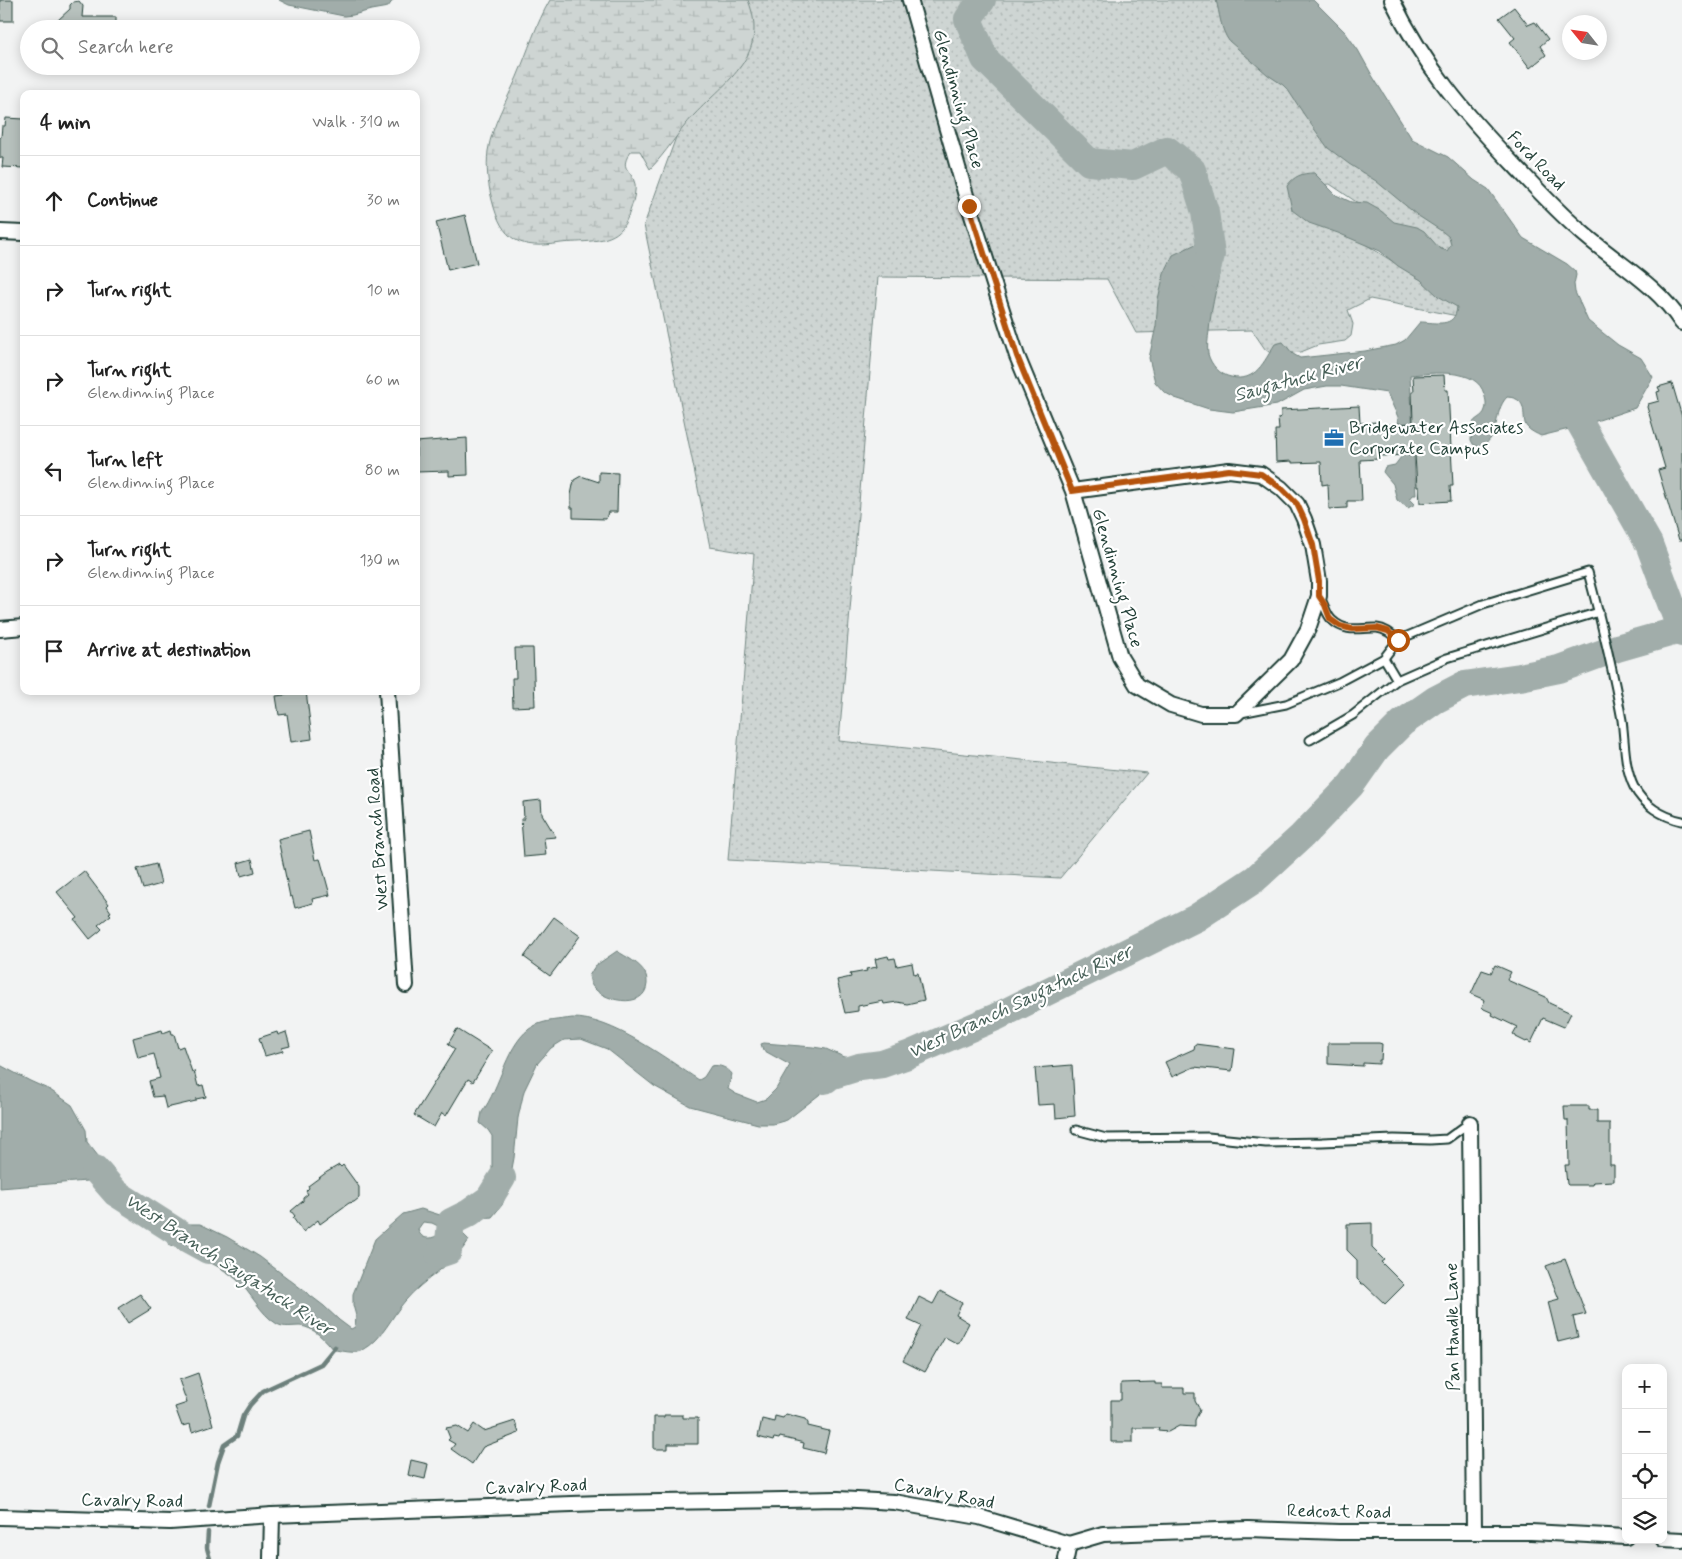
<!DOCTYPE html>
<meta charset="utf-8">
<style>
body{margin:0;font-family:Mynerve,sans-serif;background:#f6f6f6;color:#222}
.controls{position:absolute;right:15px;bottom:15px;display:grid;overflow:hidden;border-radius:10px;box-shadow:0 2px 12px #0003}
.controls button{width:45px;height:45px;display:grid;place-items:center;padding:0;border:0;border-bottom:1px solid #e0e0e0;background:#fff;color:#222;font:25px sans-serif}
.compass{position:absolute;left:1562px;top:15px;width:45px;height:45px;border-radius:50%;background:#fff;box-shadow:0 2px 12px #0003;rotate:300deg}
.stop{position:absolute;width:15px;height:15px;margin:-11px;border:4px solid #b45309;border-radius:50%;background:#fff}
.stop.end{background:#b45309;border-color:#fff;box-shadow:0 1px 5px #0008}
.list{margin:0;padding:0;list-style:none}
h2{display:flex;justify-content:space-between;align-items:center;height:65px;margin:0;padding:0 20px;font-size:21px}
h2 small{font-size:16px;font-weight:400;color:#767676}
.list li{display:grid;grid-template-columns:32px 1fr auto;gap:15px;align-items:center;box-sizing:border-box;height:90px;padding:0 20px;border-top:1px solid #e0e0e0}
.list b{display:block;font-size:19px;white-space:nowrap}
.list p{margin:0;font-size:16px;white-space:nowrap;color:#767676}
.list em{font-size:16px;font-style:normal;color:#767676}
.icon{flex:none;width:28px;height:28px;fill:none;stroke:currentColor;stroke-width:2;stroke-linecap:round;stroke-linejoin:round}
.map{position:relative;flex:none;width:1682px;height:1559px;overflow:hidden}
.search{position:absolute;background:#fff;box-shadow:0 2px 12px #0003;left:20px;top:20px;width:400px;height:55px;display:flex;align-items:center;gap:12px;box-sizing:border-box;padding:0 18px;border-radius:28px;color:#767676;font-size:19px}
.panel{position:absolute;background:#fff;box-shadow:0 2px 12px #0003;left:20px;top:90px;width:400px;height:605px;border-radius:10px}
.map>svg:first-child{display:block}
.grass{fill:url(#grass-dots);stroke:#768984}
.wetland{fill:url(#wetland-marsh);stroke:#768984}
.water{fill:#a1adaa;stroke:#6d807b;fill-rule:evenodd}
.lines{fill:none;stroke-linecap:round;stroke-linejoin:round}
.stream{stroke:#6d807b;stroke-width:4.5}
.river{stroke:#a1adaa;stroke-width:28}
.building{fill:#b7c1bd;stroke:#1f3d34}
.lane-casing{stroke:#1f3d34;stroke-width:11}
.street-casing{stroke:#1f3d34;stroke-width:18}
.lane{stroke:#fff;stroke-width:7}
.street{stroke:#fff;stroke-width:14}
.route{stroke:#b45309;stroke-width:6}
.labels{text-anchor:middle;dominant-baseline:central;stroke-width:4.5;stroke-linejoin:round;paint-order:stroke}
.street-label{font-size:18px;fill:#1f3d34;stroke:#fff}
.poi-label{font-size:18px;fill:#1f3d34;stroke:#fff;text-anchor:start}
.water-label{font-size:19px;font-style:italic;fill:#465f57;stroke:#fff}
</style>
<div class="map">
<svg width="1682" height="1559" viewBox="0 0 1682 1559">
<defs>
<pattern id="grass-dots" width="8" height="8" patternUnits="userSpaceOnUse" patternTransform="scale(1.25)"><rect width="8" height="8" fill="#ced5d3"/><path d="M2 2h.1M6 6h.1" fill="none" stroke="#b0b8b6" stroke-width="1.8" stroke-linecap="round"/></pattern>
<pattern id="wetland-marsh" width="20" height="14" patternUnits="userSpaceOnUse" patternTransform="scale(1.25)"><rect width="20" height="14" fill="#ced5d3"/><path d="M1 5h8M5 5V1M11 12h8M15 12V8" fill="none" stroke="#b0b8b6"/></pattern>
</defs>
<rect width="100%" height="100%" fill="#f2f3f3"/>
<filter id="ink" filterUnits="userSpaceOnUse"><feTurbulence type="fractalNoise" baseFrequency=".02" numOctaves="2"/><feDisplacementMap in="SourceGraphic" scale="10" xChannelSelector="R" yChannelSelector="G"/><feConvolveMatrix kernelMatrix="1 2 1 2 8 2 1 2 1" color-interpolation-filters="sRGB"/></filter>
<g filter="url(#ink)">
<path class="grass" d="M726,0H1242L1443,223L1455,253L1431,246L1374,214L1330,184L1305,186L1332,223L1455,301L1468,318L1370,299L1348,310L1353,324L1351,336L1345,341L1318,345L1301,352L1273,355L1265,349L1252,330L1136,333L1107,279L878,277L839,741L1147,773L1060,878L728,860L754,554L710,547L644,225Z"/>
<path class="wetland" d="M550,0H748C770,55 727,80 694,115C678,132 666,153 650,169L640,151H631C618,170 631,168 635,184C637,194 628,220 622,228C610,244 579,241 561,243C520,250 502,241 492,200C488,184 486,168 488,151C492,125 507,100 517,77C528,51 536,24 550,0Z"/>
<g class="water">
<path d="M279,0H393L388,7L371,10L353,15L344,16L289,5Z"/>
<path d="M1216,0H1313L1345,32L1358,50L1373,77L1412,139L1448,157L1474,180L1488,189L1523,238L1567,264L1575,271L1576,275L1574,284L1575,292L1588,321L1618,345L1641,358L1653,377L1635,408L1581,426L1541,436C1537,434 1530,431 1527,427C1520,419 1531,398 1507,397C1492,412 1502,439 1479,447L1473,444L1471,440L1472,424C1475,418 1483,417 1485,410C1487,404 1486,400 1484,394C1477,367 1432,373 1410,375L1416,495H1413L1410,499L1415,504L1408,508L1397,500L1393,484L1383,472L1385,467L1395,465L1401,457L1398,417L1387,393L1341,386H1327L1304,390L1277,405L1233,412L1209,409L1175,398L1164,392L1155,382L1149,358L1156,326L1158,299L1164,274L1173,255L1202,241L1213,244L1222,252C1220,279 1211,304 1209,331C1208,338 1207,346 1208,354C1211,365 1220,375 1231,377C1256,383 1264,361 1275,344L1283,342L1293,354L1300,358L1365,351L1396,345L1405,340L1420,322C1436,322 1455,329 1457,307L1438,296L1421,280L1398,266L1380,251L1338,233L1309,223L1292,210L1287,186C1294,176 1302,173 1314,173L1336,195L1351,202L1367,203L1381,211L1394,222L1417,227L1424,231L1439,248L1447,251L1451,245L1449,237L1443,232L1417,215L1376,181L1349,164L1328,148L1305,116L1288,90L1283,85L1268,75L1229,41C1220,28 1220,14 1216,0Z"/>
<path d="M617,951C626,957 640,963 645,973C647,977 647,980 647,984C645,1011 600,1001 591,984C590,982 590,979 589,976L595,966Z"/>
<path d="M572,1018C612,1017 666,1059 699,1080L704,1077L711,1066C719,1064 728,1068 732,1074L728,1089L736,1094L757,1102L766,1099L776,1089L790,1065L763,1050L761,1044L764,1043L813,1047L826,1049L844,1057L860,1059L859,1077L833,1084L787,1120L773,1124H758L690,1106L654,1086L607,1049L581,1039L564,1040L551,1048L537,1064L524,1091L518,1118L514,1158L508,1190L502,1205L492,1217C482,1219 476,1213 478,1203L483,1200L490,1188L492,1176V1136L488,1130L480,1123L482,1112C500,1089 507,1040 534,1026C545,1020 560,1020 572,1018Z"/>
<path d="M0,1065L30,1081L50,1090L72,1105L86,1130L87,1142L102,1161L99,1180L0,1188Z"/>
<path d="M421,1209L440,1215L451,1222L469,1240C454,1265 424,1278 405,1301C391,1317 383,1339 363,1350C354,1355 342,1350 333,1350C325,1340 314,1327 300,1326C292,1326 284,1328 277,1324C260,1314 251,1292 236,1279C216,1262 191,1255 168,1244L175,1231L183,1224H200L227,1237L260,1257L324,1306L339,1320L351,1329L355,1327L356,1316L353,1305V1294L375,1239L403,1214ZM423,1222L432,1223L440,1227L439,1234C432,1240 420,1240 418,1229Z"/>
</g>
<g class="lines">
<g class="stream">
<path d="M209,1506L218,1462L224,1445L237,1436L243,1416L250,1405L263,1391L321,1364L335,1347"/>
<path d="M208,1532L207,1548L210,1559"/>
</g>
<g class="river">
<path d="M982,0L968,19L985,59L1089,162L1133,166L1167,150L1192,170L1205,212L1211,255L1204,278"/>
<path d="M1563,393L1649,544L1682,633"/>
<path d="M825,1080L830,1076L859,1067L882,1064L908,1055L996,1017L1196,918L1255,879L1302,836L1351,785L1377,748L1402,723L1435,700L1464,685L1520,677L1559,669L1617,648L1680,630"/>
<path d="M95,1169L116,1193L188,1239L208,1250"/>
<path d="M439,1254L448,1251L451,1222L469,1213L489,1199L502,1178"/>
</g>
</g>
<g class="building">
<rect x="0" y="0" width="13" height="21"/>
<path d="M79,1L83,6L82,17H116V29H67L58,20L70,9V5L73,2Z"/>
<path d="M1514,7L1528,25L1535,22L1548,39L1540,46L1546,55L1530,68L1510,42L1515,38L1499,18Z"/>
<path d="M6,118L24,119V168L2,167L3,158H0V138L1,137L2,126H5Z"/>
<path d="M465,215L477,263L448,270L436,222Z"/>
<path d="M1444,375L1445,390H1448L1453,486H1450L1451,501L1420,503L1419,487H1417L1415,455L1379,456V459L1360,460L1362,501H1347V508L1329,509L1328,484L1322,485L1321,462L1292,463V461L1276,462L1275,430H1279L1278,418L1281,417V410L1359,406L1360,423L1377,422V425L1413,423L1412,392H1414L1413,376Z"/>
<path d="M1672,383L1682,417V540H1679L1658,470L1665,468L1647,407L1648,404L1659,401L1657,392L1660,391L1658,387Z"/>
<path d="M467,438L468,475L449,476V471L416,472V442Z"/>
<path d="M599,472L618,473L617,512H608L606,519L573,518V508H571V495L574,480L581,476L599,482Z"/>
<path d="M515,648H533L535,706L513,707L512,678H516Z"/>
<path d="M306,691L312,739L291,742L287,714L279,715L276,696L284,695V694Z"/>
<path d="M541,800L542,814L556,837L544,838L546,855L524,857L521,819H524L523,802Z"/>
<path d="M309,831L315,860L320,859L321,862L330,895L312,899L313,903L295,908L292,896L290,897L278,839Z"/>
<path d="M252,859L255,872L241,876L238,863Z"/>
<path d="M156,864L161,884L143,889L137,869Z"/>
<path d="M84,871L109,904L107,906L111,912L109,913L111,915L98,925L102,929L100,931L90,939L75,920L78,918L57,892Z"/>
<path d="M554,917L580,936L550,976L524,957Z"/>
<path d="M888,956L889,959L895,958L897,966L912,963L914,974L918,973L924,1000L907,1004L897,1002L884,1004L883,1001L858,1006V1011L845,1013L837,980L851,977L850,974L867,971L866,969L877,967L875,959Z"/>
<path d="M1495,965L1511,972L1507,980L1546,997L1549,1003L1571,1013L1564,1027L1543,1018L1531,1043L1527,1041L1526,1042L1516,1037V1036L1513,1034L1517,1027L1492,1015L1493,1013L1484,1009L1482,1007L1485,1000L1471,994L1482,970L1491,973Z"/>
<path d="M457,1029L492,1051L473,1082L468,1079L446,1116L442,1113L434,1127L414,1115L455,1049L448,1044Z"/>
<path d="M162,1030L163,1033L171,1030L172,1034H174L178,1048L183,1046L192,1072L194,1071L198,1086L203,1085L206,1097L196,1099V1101L166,1108L163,1096L153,1097L149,1081L160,1078L154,1054L138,1058L133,1038Z"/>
<path d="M277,1032L278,1035L286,1032L290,1046L282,1048L283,1051L265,1056L259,1038Z"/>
<path d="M1328,1043H1379L1382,1044L1381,1060H1379V1064L1363,1063V1066L1328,1064Z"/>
<path d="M1195,1044L1235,1049L1232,1071L1194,1067L1172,1077L1165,1062L1194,1049Z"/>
<path d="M1072,1065L1075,1116L1056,1118L1055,1104L1038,1105L1035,1068Z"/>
<path d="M1564,1106H1589V1110H1597V1123H1610V1165H1614V1181L1593,1182L1592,1185H1568L1567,1184L1565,1165H1569L1568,1120H1565Z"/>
<path d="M339,1165L341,1167L343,1165L359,1187V1198L354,1202L349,1203L320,1224L318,1220L303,1232L293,1218L295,1216L291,1211L303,1201V1198L308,1194L306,1191L309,1188L308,1186L327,1172Z"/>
<path d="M1372,1223V1248L1384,1260L1381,1262L1404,1285L1385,1304L1364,1284H1362L1357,1279V1260L1347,1250V1224Z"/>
<path d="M1565,1259L1586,1314L1573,1317L1578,1337L1558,1342L1548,1302L1559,1299L1546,1266Z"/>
<path d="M940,1291L962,1303L956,1315L969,1323L958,1344L945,1337L925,1372L903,1361L921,1326L908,1320L919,1297L933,1304Z"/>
<path d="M140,1294L151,1309L128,1323L118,1308Z"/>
<path d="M198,1373L213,1425L192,1432L190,1424L182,1426L175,1407L187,1403L179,1380Z"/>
<path d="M1155,1382V1384H1162V1388H1184V1393H1195V1401L1200,1410L1195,1420V1427L1179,1426L1168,1432L1158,1431L1159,1428H1133V1442H1111V1400H1121V1383Z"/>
<path d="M786,1414L805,1419L808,1423V1426L829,1431L824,1453L803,1448L804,1443L780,1437L779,1439L774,1438L773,1441L758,1437L762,1419L774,1422L775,1416L783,1418Z"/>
<path d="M664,1415H683V1418H698V1444H668V1449H654V1417H664Z"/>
<path d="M515,1421L519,1433L483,1447L472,1464L451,1449L455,1444L448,1440L450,1438L446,1428L457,1426L468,1433L474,1424L484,1431Z"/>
<path d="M411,1460L428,1464L425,1479L408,1475Z"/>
</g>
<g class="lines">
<defs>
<g id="lane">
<path d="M1319,596C1324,603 1326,615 1332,620C1347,634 1361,627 1377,628C1386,629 1392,634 1398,640"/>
<path d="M1384,658L1397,680"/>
<path d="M1241,713L1286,704L1339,682L1384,658L1398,640L1483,604L1588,572C1601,621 1613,670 1622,720C1625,742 1624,767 1634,787C1643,805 1663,817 1682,821"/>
<path d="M1310,740L1353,715L1397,680L1447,658L1599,612"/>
<path d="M1076,1130L1106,1138L1208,1137L1266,1143L1322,1142L1394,1139L1430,1140L1447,1139L1469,1123"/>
</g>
<g id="street">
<path d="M910,0L969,206L1002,310L1017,356L1073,491L1120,657L1137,685L1171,705L1201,714H1236L1291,660L1308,629L1319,596V581L1313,545L1304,519L1297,504L1281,488L1261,474L1229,470L1073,491"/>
<path d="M1392,0C1424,66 1465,114 1516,167C1536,188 1556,210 1578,229C1614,262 1654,281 1682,323"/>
<path d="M0,232L24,233"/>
<path d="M0,629L24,627"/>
<path d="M387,691L406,985"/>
<path d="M1470,1123L1474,1530"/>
<path d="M0,1517L170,1522L272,1515L600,1503L838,1499L894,1502L979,1517L1069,1544"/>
<path d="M1663,1539L1682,1540"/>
<path d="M1069,1544L1103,1534L1248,1529L1339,1532H1531L1626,1537"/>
<path d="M271,1559L272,1515"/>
<path d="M1066,1559L1069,1544"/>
</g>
</defs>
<use href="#lane" class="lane-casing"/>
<use href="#street" class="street-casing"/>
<use href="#lane" class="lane"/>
<use href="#street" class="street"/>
</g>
</g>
<g class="lines" filter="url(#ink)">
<path class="route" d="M969,206L1017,356L1072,491L1229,470L1261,474L1281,488L1297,504L1304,519L1313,545L1319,581V596L1325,605L1330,619L1340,626L1352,629L1377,628L1388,631L1398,640"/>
</g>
<defs>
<symbol id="office-bare" viewBox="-9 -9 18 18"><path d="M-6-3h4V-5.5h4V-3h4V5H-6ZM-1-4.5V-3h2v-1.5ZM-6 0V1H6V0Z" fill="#1f6fb2" stroke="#fff" stroke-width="2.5" paint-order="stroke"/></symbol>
</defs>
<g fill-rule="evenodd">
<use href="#office-bare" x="1320" y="424" width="28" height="28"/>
</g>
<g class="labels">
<g class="street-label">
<text transform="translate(958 99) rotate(74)">Glendinning Place</text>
<text transform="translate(1536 161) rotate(46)">Ford Road</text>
<text transform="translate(1117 578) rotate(74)">Glendinning Place</text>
<text transform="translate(378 839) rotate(-94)">West Branch Road</text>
<text transform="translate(1453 1327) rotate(-91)">Pan Handle Lane</text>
<text transform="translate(536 1487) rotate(-2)">Cavalry Road</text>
<text transform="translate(944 1494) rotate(11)">Cavalry Road</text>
<text transform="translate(132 1501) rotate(1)">Cavalry Road</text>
<text transform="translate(1339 1512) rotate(1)">Redcoat Road</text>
</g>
<g class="poi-label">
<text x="1349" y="428">Bridgewater Associates<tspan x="1349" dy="21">Corporate Campus</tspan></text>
</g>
<g class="water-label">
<text transform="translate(1298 379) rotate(-15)">Saugatuck River</text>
<text transform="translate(1020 1002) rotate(-25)">West Branch Saugatuck River</text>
<text transform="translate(229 1265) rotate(33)">West Branch Saugatuck River</text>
</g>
</g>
</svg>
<div class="controls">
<button>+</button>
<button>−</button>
<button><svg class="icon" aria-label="locate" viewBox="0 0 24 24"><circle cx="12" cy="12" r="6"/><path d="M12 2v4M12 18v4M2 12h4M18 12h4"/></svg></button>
<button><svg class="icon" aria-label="layers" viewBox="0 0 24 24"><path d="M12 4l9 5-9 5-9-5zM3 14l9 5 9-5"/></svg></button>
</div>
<svg class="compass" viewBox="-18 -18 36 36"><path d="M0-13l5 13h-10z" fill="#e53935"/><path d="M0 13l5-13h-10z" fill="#767676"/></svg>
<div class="stop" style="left:1398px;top:640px"></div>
<div class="stop end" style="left:969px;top:206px"></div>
<div class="search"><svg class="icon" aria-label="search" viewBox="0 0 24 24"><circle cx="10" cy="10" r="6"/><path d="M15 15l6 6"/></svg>Search here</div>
<section class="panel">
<h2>4 min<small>Walk · 310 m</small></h2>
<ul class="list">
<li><svg class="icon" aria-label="ahead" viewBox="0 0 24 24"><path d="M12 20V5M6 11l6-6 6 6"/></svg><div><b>Continue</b></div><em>30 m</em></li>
<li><svg class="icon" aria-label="right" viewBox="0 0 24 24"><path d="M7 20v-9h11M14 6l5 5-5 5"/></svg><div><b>Turn right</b></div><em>10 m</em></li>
<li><svg class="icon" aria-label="right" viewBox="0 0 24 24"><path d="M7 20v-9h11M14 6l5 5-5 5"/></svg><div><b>Turn right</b><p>Glendinning Place</p></div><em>60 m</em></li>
<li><svg class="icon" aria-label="left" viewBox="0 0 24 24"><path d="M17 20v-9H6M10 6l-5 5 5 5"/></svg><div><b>Turn left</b><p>Glendinning Place</p></div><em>80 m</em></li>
<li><svg class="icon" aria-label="right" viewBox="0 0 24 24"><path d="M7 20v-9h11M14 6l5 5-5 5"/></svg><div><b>Turn right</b><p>Glendinning Place</p></div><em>130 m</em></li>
<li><svg class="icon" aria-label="arrive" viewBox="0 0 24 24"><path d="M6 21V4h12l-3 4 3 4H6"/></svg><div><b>Arrive at destination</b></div></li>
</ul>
</section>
</div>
